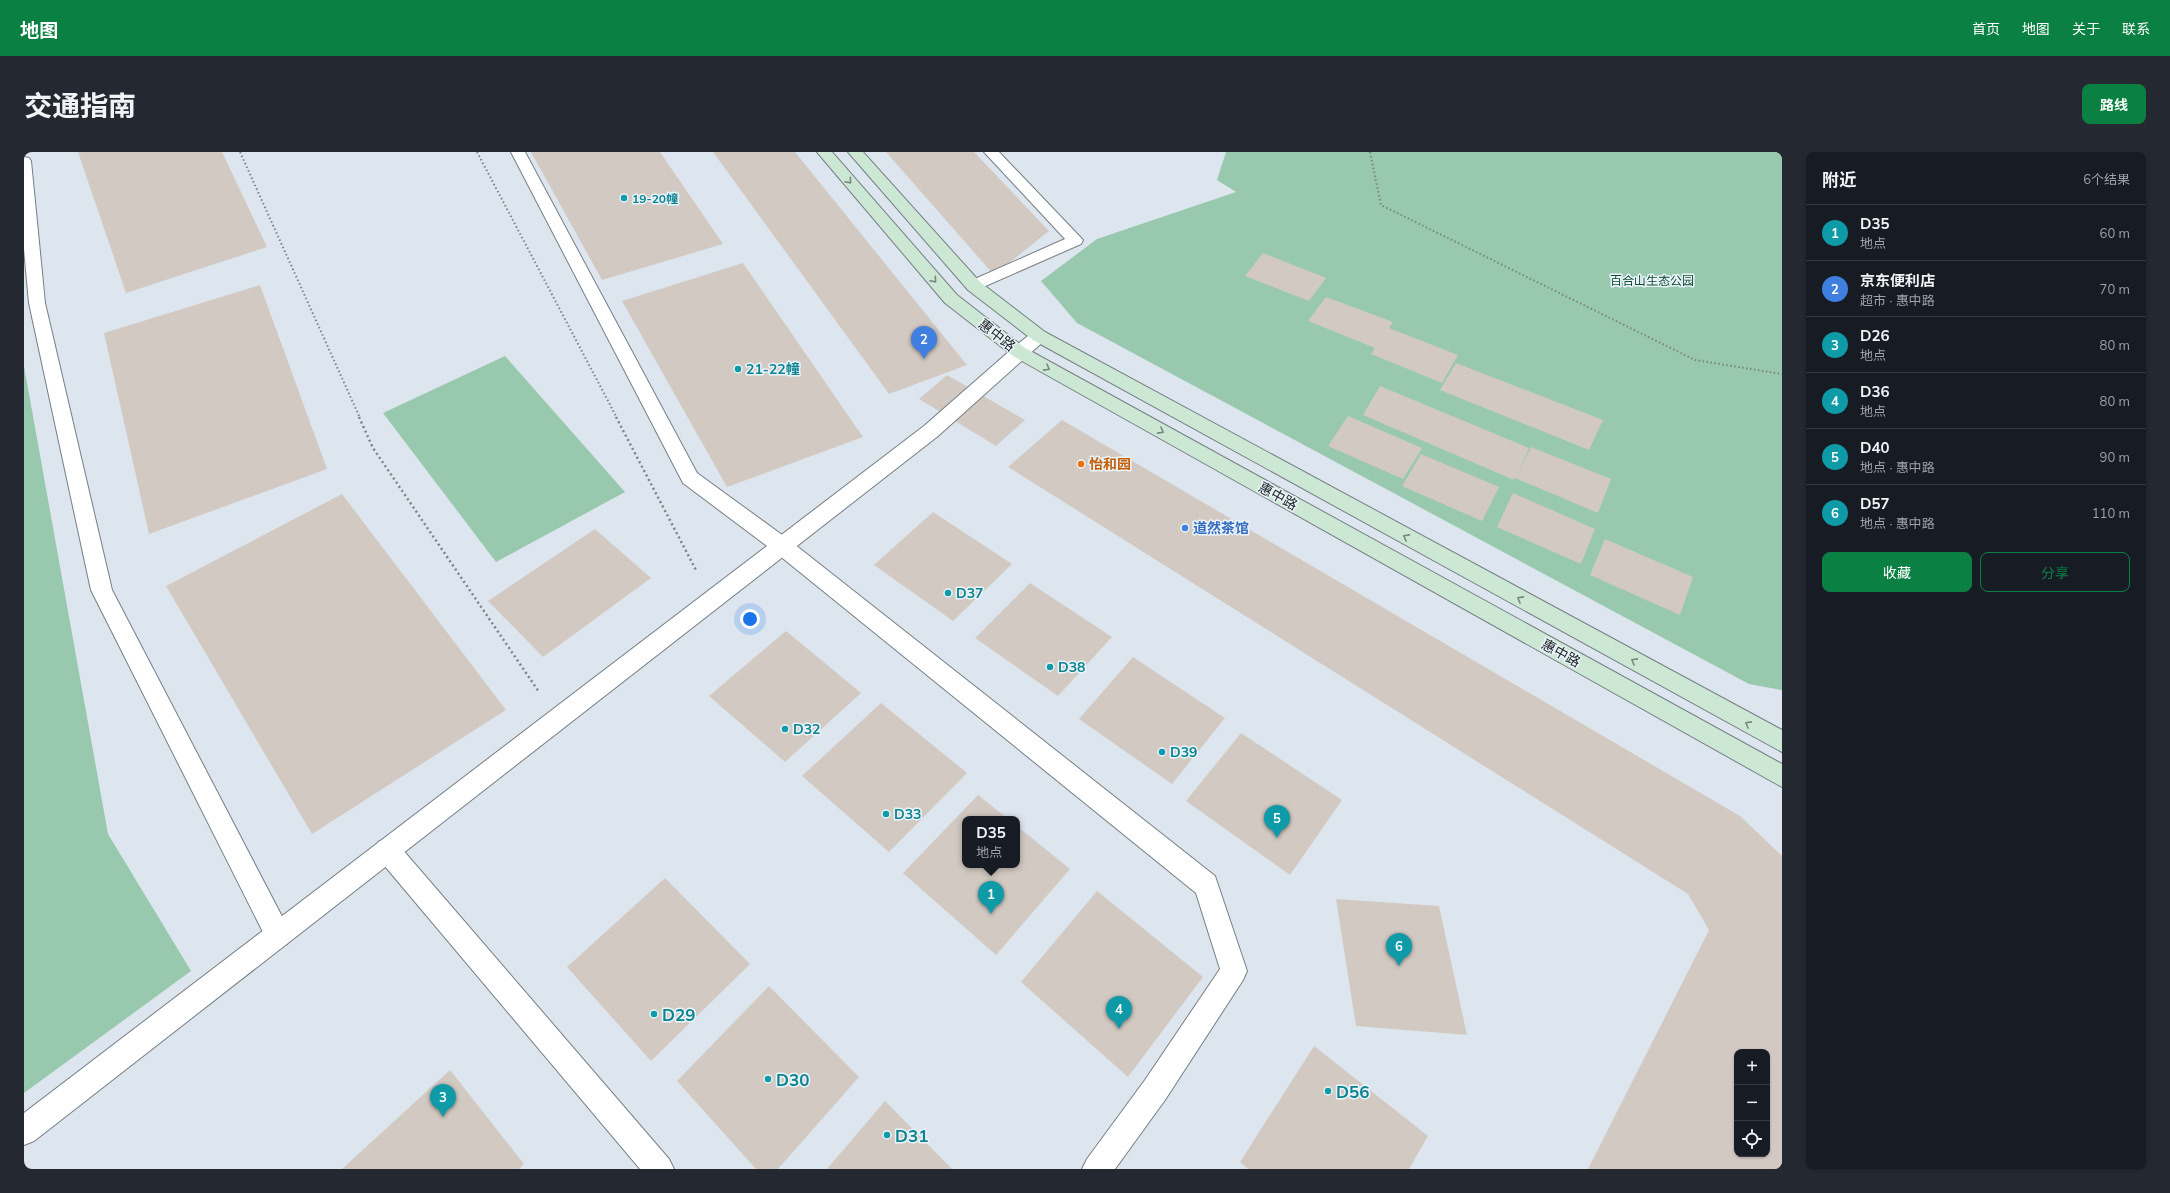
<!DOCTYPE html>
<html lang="zh">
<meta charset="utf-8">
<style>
body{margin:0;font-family:Mulish,"Noto Sans SC",sans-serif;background:#242831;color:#f1f3f6}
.controls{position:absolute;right:12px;bottom:12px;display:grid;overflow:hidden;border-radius:8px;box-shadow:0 1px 3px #0004}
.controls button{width:36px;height:36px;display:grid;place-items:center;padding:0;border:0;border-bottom:1px solid #363941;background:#171b24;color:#f1f3f6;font:20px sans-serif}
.you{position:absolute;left:726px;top:467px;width:14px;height:14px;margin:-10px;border:3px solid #fff;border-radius:50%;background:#1a73e8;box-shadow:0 0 0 6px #1a73e833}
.badge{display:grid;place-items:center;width:26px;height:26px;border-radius:50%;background:#0b8043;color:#fff;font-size:13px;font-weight:700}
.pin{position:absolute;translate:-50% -33px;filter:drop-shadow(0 1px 2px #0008)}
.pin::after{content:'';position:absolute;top:21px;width:14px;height:12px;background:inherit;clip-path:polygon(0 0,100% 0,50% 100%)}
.popup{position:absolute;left:938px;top:664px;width:58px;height:52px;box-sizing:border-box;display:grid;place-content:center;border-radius:8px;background:#171b24;filter:drop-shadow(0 1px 3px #0005);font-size:13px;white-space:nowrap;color:#9ea1a6}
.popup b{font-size:15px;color:#f1f3f6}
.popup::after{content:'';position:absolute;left:50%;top:100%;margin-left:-8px;border:8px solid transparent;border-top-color:#171b24}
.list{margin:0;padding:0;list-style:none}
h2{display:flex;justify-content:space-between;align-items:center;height:52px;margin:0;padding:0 16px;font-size:17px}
h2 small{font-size:13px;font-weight:400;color:#9ea1a6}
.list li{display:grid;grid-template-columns:26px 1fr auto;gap:12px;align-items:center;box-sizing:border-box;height:56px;padding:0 16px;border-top:1px solid #363941}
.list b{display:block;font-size:15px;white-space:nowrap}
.list p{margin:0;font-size:13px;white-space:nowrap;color:#9ea1a6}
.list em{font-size:13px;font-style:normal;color:#9ea1a6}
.actions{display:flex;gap:8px;padding:12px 16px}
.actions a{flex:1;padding:9px 0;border:1px solid #0b8043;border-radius:8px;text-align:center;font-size:14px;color:#0b8043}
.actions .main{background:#0b8043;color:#fff}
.icon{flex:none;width:22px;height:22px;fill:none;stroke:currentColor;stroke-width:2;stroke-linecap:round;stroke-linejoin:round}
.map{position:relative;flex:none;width:1758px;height:1017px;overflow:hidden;border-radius:8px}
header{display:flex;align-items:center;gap:24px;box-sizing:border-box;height:56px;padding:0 20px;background:#0b8043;color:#fff}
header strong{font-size:19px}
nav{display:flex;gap:22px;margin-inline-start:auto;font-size:14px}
.intro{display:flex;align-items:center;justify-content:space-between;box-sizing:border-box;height:96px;padding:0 24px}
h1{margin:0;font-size:28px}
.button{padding:10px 18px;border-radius:8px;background:#0b8043;color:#fff;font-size:14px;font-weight:700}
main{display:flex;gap:24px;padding:0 24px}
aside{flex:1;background:#171b24;border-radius:8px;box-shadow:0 1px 3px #0004}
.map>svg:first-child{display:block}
.green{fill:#98c8ad}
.building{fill:#d2cac2;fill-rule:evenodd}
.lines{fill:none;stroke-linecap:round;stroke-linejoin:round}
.lane-casing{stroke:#767e85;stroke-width:2}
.street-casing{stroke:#767e85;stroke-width:2}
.secondary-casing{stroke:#767e85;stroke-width:2}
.path-far1{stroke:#7c8388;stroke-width:2;stroke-dasharray:1.5 2.5;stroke-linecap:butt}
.path{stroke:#7c8388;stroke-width:2.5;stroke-dasharray:2 3;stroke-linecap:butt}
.lane{fill:#fff;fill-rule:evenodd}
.street{fill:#fff;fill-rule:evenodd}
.secondary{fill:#cce8d4;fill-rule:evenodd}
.oneway{stroke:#77877e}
.culture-dot{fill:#0f9aa8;stroke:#eaf4fb;stroke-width:1.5}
.food-dot{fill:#e8710a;stroke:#eaf4fb;stroke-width:1.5}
.shop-dot{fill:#3f7fe0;stroke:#eaf4fb;stroke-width:1.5}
.labels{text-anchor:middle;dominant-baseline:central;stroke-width:3;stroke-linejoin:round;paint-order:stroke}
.far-culture-label{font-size:12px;font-weight:bold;fill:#0d838f;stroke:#eaf4fb;text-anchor:start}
.far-park-label{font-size:12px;fill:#114931;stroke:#eaf4fb}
.street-label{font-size:14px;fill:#222628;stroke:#eaf4fb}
.culture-label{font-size:14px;font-weight:bold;fill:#0d838f;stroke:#eaf4fb;text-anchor:start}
.food-label{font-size:14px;font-weight:bold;fill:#c56008;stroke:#eaf4fb;text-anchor:start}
.shop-label{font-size:14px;font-weight:bold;fill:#366cbe;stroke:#eaf4fb;text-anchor:start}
.near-culture-label{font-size:17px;font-weight:bold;fill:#0d838f;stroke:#eaf4fb;text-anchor:start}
</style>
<header>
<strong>地图</strong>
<nav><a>首页</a><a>地图</a><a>关于</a><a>联系</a></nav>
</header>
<div class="intro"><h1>交通指南</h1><a class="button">路线</a></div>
<main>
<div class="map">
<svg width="1758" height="1017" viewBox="0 0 1758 1017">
<rect width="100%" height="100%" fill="#dde6ee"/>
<g class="green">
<path d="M1202,0H1758V538L1725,532L1053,171L1017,129L1073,87L1212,40L1193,28Z"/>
<path d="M481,204L601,340L472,410L359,261Z"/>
<path d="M0,214L84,682L167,819L0,941Z"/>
</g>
<g class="building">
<path d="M54,0H198L243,95L102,141Z"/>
<path d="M507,0H636L699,92L578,128Z"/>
<path d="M689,0H771L943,213L865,242Z"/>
<path d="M862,0H950L1025,79L970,123Z"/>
<path d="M1239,101L1302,126L1285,149L1221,124Z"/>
<path d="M719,111L839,285L703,335L598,149Z"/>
<path d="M236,133L303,317L125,382L80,181Z"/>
<path d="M1302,145L1369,170L1365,176L1434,203L1418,231L1347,202L1351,196L1284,169Z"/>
<path d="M1432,211L1579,268L1565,298L1416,238Z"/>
<path d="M923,223L1001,268L972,294L895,247Z"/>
<path d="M1356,234L1505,296L1493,324L1507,295L1587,327L1574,361L1491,326L1490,328L1339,263Z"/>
<path d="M1324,264L1398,296L1379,327L1304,294Z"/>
<path d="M1038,268L1716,664L1758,704V1017H1564L1685,778L1664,742L984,315ZM1713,900H1743V1002H1713Z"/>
<path d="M1397,302L1475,335L1458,369L1378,334Z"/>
<path d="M1489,341L1571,377L1557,412L1473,375Z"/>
<path d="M318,342L482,558L288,682L142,434Z"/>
<path d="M909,360L988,412L929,469L850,413Z"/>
<path d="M571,377L627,426L519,505L464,449Z"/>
<path d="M1581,387L1669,425L1656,463L1566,423Z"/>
<path d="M1006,431L1088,485L1034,544L951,486Z"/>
<path d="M762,479L837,541L761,610L685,544Z"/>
<path d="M1109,505L1201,566L1148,632L1055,567Z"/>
<path d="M857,551L943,621L865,700L778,624Z"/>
<path d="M1217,581L1318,648L1266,723L1162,649Z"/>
<path d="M954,643L984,667H941V713H993V674L1046,717L972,803L879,721Z"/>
<path d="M641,726L726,812L627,909L543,815Z"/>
<path d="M1073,739L1179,825L1104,925L997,830Z"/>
<path d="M1312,747L1415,754L1443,883L1332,874Z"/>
<path d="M745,834L835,925L754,1017H732L653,929Z"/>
<path d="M1290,894L1404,984L1385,1017H1224L1216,1010Z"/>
<path d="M426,918L500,1012L495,1017H318Z"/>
<path d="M861,949L928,1017H803Z"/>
</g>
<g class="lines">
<defs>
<g id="lane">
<path d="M487,0H501L673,321L765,388L1191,724L1223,819L1219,828L1141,948L1091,1017H1058L1063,1007L1121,928L1196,817L1172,741L751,400L659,331Z"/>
<path d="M960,0H975L1059,88L1057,92L950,139L944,138L942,134L944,130L1041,87Z"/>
<path d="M0,5L5,6L7,9L21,151L88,438L263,774L267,783L263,792L254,796L245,792L67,438L5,151L0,97Z"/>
<path d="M363,686L372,690L645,1007L650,1017H616L354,706L351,698L354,690Z"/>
</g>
<path id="street" d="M1015,178L1021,180L1024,184L1021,188L914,284L10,989L0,993V961L900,274L989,196L1009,180Z"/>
<g id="secondary">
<path d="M793,0H808L933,143L1001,196L1758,612V635L989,204L921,151Z"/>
<path d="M824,0H839L956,130L1021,180L1758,578V600L1009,188L944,138Z"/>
</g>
</defs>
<use href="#lane" class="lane-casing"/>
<use href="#street" class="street-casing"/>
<use href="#secondary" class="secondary-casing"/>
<g class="path-far1">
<path d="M216,0L336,266"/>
<path d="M453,0L593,266"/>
<path d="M1346,0L1357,53L1671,208L1758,222"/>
</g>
<g class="path">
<path d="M335,265L349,296L515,540"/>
<path d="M592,265L673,420"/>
</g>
<use href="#lane" class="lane"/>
<use href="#street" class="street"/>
<use href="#secondary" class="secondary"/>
</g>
<defs><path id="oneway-chevron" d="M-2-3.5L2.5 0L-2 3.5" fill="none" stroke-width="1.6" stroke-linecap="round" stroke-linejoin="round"/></defs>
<g class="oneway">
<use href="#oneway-chevron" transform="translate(825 29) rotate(49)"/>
<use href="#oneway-chevron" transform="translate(910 128) rotate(49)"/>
<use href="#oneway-chevron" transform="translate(1023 216) rotate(29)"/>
<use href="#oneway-chevron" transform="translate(1137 279) rotate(29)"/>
<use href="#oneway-chevron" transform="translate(1382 385) rotate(-151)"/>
<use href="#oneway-chevron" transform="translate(1496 447) rotate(-151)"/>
<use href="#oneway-chevron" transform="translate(1610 509) rotate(-151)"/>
<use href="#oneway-chevron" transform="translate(1724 572) rotate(-151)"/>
</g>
<g class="culture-dot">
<circle cx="600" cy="46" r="4"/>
<circle cx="714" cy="217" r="4"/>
<circle cx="924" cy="441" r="4"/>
<circle cx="1026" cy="515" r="4"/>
<circle cx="761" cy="577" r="4"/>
<circle cx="1138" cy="600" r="4"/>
<circle cx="862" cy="662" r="4"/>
<circle cx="630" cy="862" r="4"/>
<circle cx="744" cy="927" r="4"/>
<circle cx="1304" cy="939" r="4"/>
<circle cx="863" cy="983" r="4"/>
</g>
<circle class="food-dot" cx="1057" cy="312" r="4"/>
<circle class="shop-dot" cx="1161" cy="376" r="4"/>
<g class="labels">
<g class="far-culture-label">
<text x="608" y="46">19-20幢</text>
</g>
<g class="far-park-label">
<text x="1628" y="128">百合山生态公园</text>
</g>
<g class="street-label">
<text transform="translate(973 183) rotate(38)">惠中路</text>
<text transform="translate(1254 344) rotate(29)">惠中路</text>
<text transform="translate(1537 501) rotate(29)">惠中路</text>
</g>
<g class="culture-label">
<text x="722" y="217">21-22幢</text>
<text x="932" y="441">D37</text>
<text x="1034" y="515">D38</text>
<text x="769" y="577">D32</text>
<text x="1146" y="600">D39</text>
<text x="870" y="662">D33</text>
</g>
<g class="food-label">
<text x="1065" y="312">怡和园</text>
</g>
<g class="shop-label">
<text x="1169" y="376">道然茶馆</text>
</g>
<g class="near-culture-label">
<text x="638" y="862">D29</text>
<text x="752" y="927">D30</text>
<text x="1312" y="939">D56</text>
<text x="871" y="983">D31</text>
</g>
</g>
</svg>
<div class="controls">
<button>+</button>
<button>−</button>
<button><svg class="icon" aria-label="locate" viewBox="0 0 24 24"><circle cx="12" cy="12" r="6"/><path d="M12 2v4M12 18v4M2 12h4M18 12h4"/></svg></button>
</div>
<div class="you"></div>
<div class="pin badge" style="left:967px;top:762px;background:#0f9aa8">1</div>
<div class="popup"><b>D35</b>地点</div>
<div class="pin badge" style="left:900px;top:207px;background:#3f7fe0">2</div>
<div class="pin badge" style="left:419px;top:965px;background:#0f9aa8">3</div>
<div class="pin badge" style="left:1095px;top:877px;background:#0f9aa8">4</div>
<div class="pin badge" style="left:1253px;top:686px;background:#0f9aa8">5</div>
<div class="pin badge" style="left:1375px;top:814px;background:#0f9aa8">6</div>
</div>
<aside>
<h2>附近<small>6个结果</small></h2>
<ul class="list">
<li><span class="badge" style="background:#0f9aa8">1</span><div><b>D35</b><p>地点</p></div><em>60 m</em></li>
<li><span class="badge" style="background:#3f7fe0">2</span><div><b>京东便利店</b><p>超市 · 惠中路</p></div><em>70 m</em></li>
<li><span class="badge" style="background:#0f9aa8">3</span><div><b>D26</b><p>地点</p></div><em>80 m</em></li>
<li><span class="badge" style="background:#0f9aa8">4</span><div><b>D36</b><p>地点</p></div><em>80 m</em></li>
<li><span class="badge" style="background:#0f9aa8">5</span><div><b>D40</b><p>地点 · 惠中路</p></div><em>90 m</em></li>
<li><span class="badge" style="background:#0f9aa8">6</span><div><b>D57</b><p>地点 · 惠中路</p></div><em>110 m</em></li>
</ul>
<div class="actions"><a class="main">收藏</a><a>分享</a></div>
</aside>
</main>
